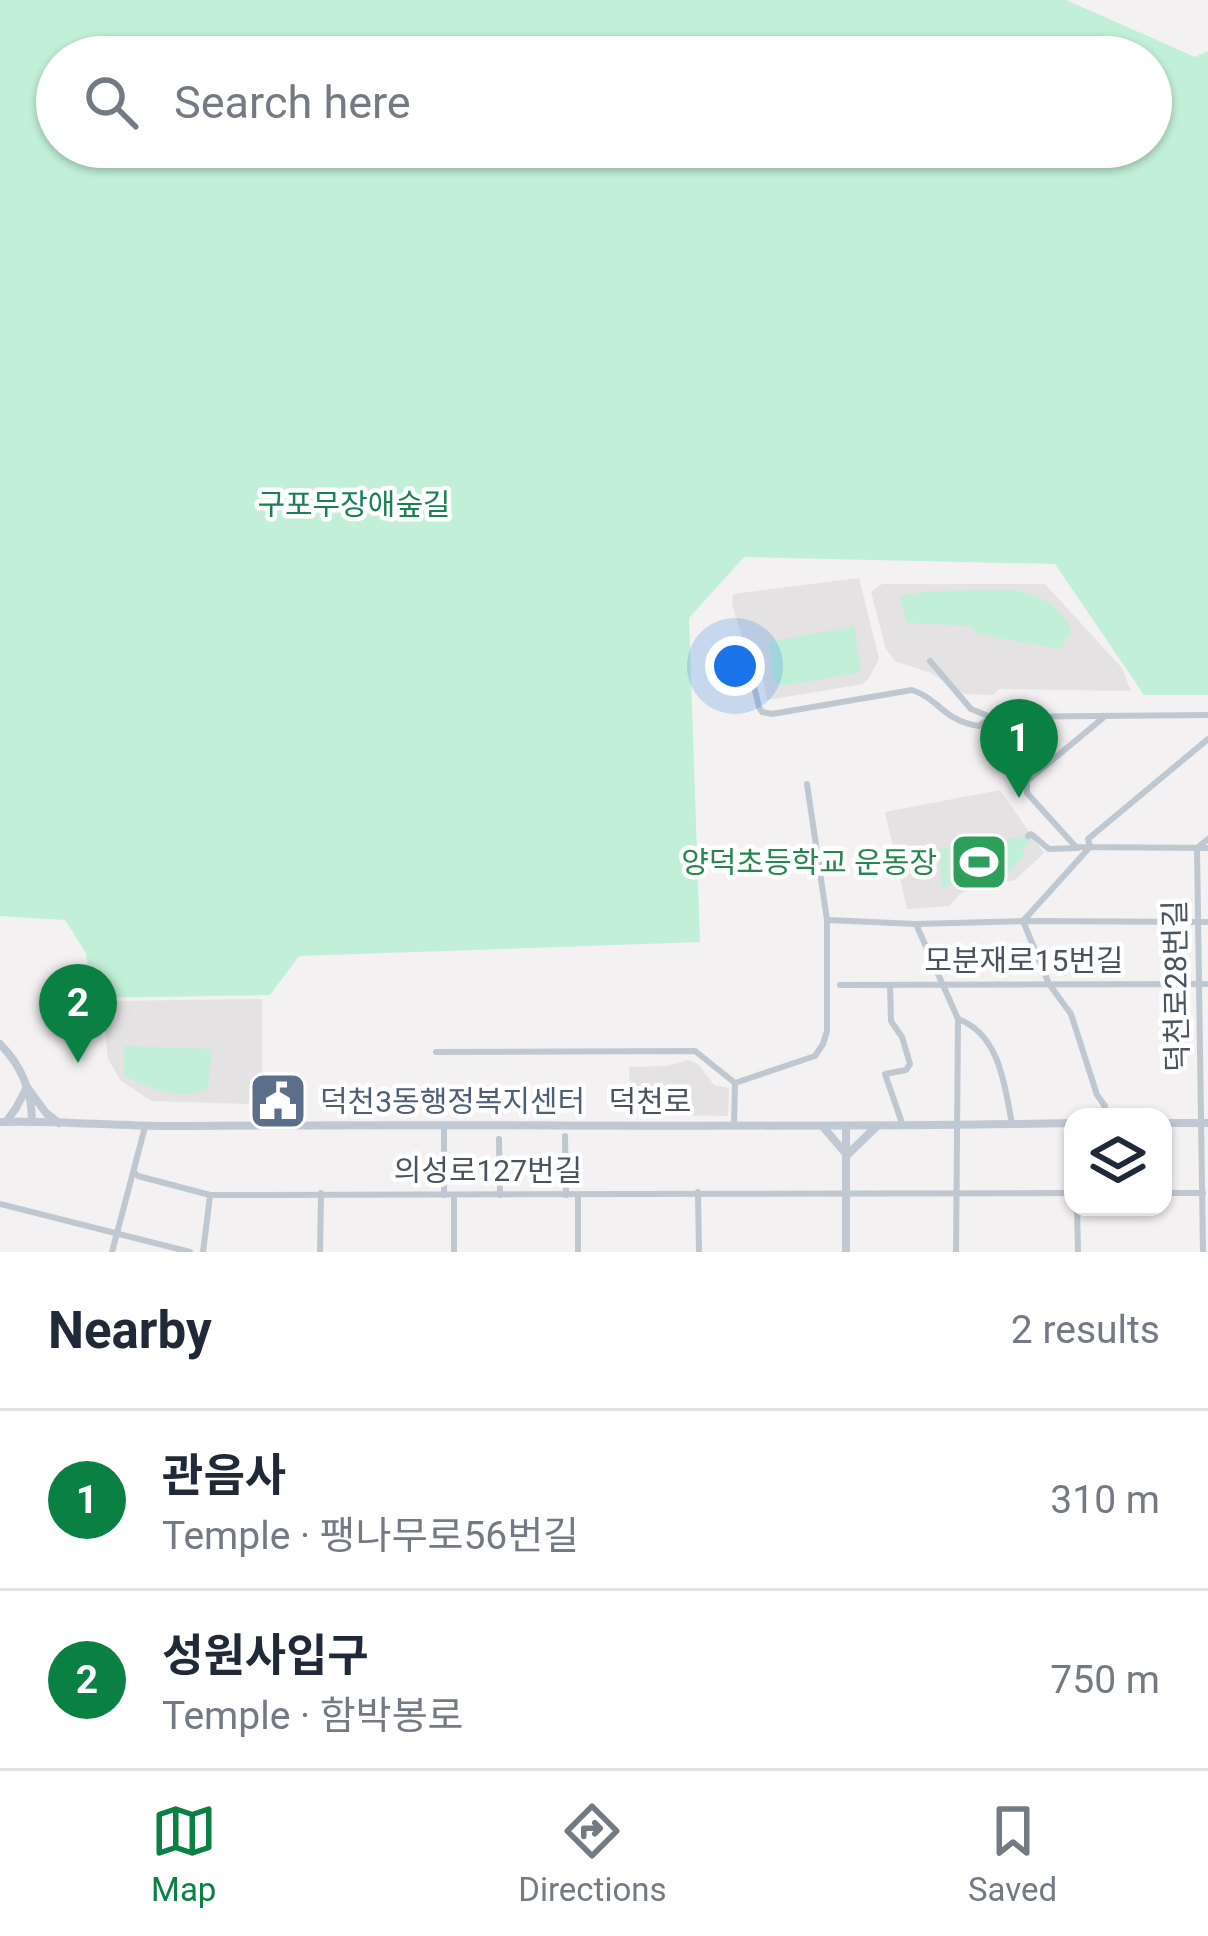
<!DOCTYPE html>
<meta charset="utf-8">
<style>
body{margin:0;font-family:Roboto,"Noto Sans KR",sans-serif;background:#f6f6f7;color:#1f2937}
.controls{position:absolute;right:36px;bottom:36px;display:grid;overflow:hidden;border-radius:24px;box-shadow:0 3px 9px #0004}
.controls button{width:108px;height:108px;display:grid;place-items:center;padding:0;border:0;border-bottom:3px solid #e0e1e3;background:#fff;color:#1f2937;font:60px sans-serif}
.you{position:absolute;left:735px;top:666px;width:42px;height:42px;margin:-30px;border:9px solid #fff;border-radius:50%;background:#1a73e8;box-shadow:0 0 0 18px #1a73e833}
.badge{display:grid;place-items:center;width:78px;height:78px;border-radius:50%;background:#0b8043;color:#fff;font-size:39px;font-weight:700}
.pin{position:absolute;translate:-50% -99px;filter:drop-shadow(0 3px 6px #0008)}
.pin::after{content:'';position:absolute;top:63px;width:42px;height:36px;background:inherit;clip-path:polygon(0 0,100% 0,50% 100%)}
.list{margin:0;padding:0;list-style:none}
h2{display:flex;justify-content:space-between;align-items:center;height:156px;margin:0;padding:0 48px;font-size:51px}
h2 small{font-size:39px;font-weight:400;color:#747a83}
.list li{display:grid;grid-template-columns:78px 1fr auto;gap:36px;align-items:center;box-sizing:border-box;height:180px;padding:0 48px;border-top:3px solid #e0e1e3}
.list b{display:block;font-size:45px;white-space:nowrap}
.list p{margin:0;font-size:39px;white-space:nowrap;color:#747a83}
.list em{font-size:39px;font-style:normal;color:#747a83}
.icon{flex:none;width:66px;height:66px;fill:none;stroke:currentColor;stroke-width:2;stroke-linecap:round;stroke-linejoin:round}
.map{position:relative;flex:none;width:1208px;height:1252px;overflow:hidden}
.search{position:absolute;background:#fff;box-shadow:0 3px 9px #0004;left:36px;right:36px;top:36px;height:132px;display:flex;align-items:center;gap:30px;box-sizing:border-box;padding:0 42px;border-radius:66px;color:#747a83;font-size:45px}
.sheet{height:516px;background:#fff}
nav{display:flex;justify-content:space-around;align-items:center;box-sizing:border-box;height:168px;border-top:3px solid #e0e1e3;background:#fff;font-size:33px;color:#747a83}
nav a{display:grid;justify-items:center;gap:6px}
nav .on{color:#0b8043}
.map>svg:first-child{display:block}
.education{fill:#e4e2e3}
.green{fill:#c2efd7;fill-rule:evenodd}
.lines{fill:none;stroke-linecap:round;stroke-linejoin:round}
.street{stroke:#bfc7d0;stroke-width:6}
.secondary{stroke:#c0c8d4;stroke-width:8}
.labels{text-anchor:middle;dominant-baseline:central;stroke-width:9;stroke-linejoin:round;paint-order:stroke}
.park-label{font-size:30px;fill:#198055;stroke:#fff}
.leisure-label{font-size:30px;fill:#27864d;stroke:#fff;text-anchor:end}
.street-label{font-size:30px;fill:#49535f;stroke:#fff}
.service-label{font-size:30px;fill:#4e5e75;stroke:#fff;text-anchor:start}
</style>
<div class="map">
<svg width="1208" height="1252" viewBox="0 0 1208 1252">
<rect width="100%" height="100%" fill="#f3f1f1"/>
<g class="education">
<path d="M859,578L879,659L869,678L863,684L767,700L756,643L744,644L732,604L733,594Z"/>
<path d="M882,584H1045L1122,668L1131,691L999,689L994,695L964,694L931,673L895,661L886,649L871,592Z"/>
<path d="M1000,790L1044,853L1015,880L962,892L949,906L907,909L885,812Z"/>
<path d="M262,999V1084L248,1104L152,1101L121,1081L108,1059L105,1031L106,1001Z"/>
<path d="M688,1060L698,1064L714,1085L729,1088L728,1116L667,1115L664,1109H630L629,1067L666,1066Z"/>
</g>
<g class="green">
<path d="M0,0H1066L1195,57L1208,51V695H1144L1055,564L744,557L689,618L700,942L299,956L270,995L91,998L86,953L65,920L0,916ZM1151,57V147H57V57Z"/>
<path d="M1014,590C1043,597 1056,603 1071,629L1061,649L978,634L970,626L907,623L899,596L931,591Z"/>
<path d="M854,626L861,672L789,685H781L774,681L769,642Z"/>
<path d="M1028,836L1030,845L1023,847L1024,855L1010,872L944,887L942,885L938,849Z"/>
<path d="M124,1046L212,1049L208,1089C182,1101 147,1089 124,1075Z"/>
</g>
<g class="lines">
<g class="street">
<path d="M747,658L759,707L762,712L772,714L912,690C941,700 943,721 979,726L991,717L1208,715"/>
<path d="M930,661L971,709L991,717"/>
<path d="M1103,718L1027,781V793L1076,847L1208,848"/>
<path d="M1028,836L1031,834L1049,849L1078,848"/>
<path d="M1090,847L1023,921L1049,984L1071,1014L1097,1095L1105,1106L1102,1117"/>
<path d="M1090,847L1088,839L1208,739"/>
<path d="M827,920L916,924L1023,921L1208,922"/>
<path d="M916,924L958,1019L956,1252"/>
<path d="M840,985L1208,984"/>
<path d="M890,985L891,1021L902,1037L910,1064L906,1070L885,1074L903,1126"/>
<path d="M958,1019C1000,1034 1005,1087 1012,1124"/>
<path d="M436,1052L695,1051L735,1083"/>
<path d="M734,1126L735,1083L815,1056L823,1044L827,1031V920L807,784"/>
<path d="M565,1136L566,1195"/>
<path d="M499,1139L500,1195"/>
<path d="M134,1172L138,1176L210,1195L1073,1193"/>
<path d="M698,1192L699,1252"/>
<path d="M1163,1193H1203"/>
<path d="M444,1195V1126"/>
<path d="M0,1204L190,1252"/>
<path d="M1077,1207L1078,1252"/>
<path d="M112,1252L145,1127"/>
<path d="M203,1252L210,1196"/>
<path d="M320,1252L321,1193"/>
<path d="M454,1252V1196"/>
<path d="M578,1252V1196"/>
<path d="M1203,1252L1197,848L1208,839"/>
</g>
<g class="secondary">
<path d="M0,1044C22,1066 32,1091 32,1122"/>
<path d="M0,1122C60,1120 121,1127 182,1126C479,1123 776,1129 1073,1123"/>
<path d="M6,1122L16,1108L27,1087L46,1113L59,1123"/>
<path d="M1163,1123H1208"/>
<path d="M824,1128L847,1155L876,1127"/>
<path d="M846,1252V1127"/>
</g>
</g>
<defs>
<symbol id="stadium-square" viewBox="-11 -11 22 22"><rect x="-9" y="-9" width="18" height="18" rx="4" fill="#2e9e5b" stroke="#fff"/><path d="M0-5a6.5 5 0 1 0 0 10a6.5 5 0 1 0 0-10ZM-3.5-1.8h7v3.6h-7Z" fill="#fff"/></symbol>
<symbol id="civic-square" viewBox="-11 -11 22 22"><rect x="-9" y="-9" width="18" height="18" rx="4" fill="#5c6f8a" stroke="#fff"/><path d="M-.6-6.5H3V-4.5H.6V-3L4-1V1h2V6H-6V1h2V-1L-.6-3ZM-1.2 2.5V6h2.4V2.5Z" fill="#fff"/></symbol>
</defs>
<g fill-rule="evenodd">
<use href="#stadium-square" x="946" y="829" width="66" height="66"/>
<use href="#civic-square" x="245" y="1068" width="66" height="66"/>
</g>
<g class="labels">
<g class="park-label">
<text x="354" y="504">구포무장애숲길</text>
</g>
<g class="leisure-label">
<text x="937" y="862">양덕초등학교 운동장</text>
</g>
<g class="street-label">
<text x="1024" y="960">모분재로15번길</text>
<text transform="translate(1176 986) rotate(-91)">덕천로28번길</text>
<text x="650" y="1101">덕천로</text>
<text x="488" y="1170">의성로127번길</text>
</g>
<g class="service-label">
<text x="320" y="1101">덕천3동행정복지센터</text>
</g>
</g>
</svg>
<div class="controls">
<button><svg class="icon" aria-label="layers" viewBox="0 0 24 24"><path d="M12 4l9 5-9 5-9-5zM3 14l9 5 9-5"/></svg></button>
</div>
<div class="you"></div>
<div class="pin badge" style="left:1019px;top:798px">1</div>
<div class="pin badge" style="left:78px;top:1063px">2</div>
<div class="search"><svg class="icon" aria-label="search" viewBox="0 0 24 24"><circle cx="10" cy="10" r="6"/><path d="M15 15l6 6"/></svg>Search here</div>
</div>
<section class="sheet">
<h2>Nearby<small>2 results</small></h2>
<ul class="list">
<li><span class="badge">1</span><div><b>관음사</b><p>Temple · 팽나무로56번길</p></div><em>310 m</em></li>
<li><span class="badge">2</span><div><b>성원사입구</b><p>Temple · 함박봉로</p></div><em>750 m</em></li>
</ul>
</section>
<nav>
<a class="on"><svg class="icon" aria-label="map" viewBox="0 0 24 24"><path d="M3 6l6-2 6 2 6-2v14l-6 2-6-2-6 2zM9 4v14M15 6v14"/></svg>Map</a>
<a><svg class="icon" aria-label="directions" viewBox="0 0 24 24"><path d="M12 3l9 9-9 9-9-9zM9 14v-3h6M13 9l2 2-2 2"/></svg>Directions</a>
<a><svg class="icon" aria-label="saved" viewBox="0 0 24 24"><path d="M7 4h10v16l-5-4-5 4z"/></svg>Saved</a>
</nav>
